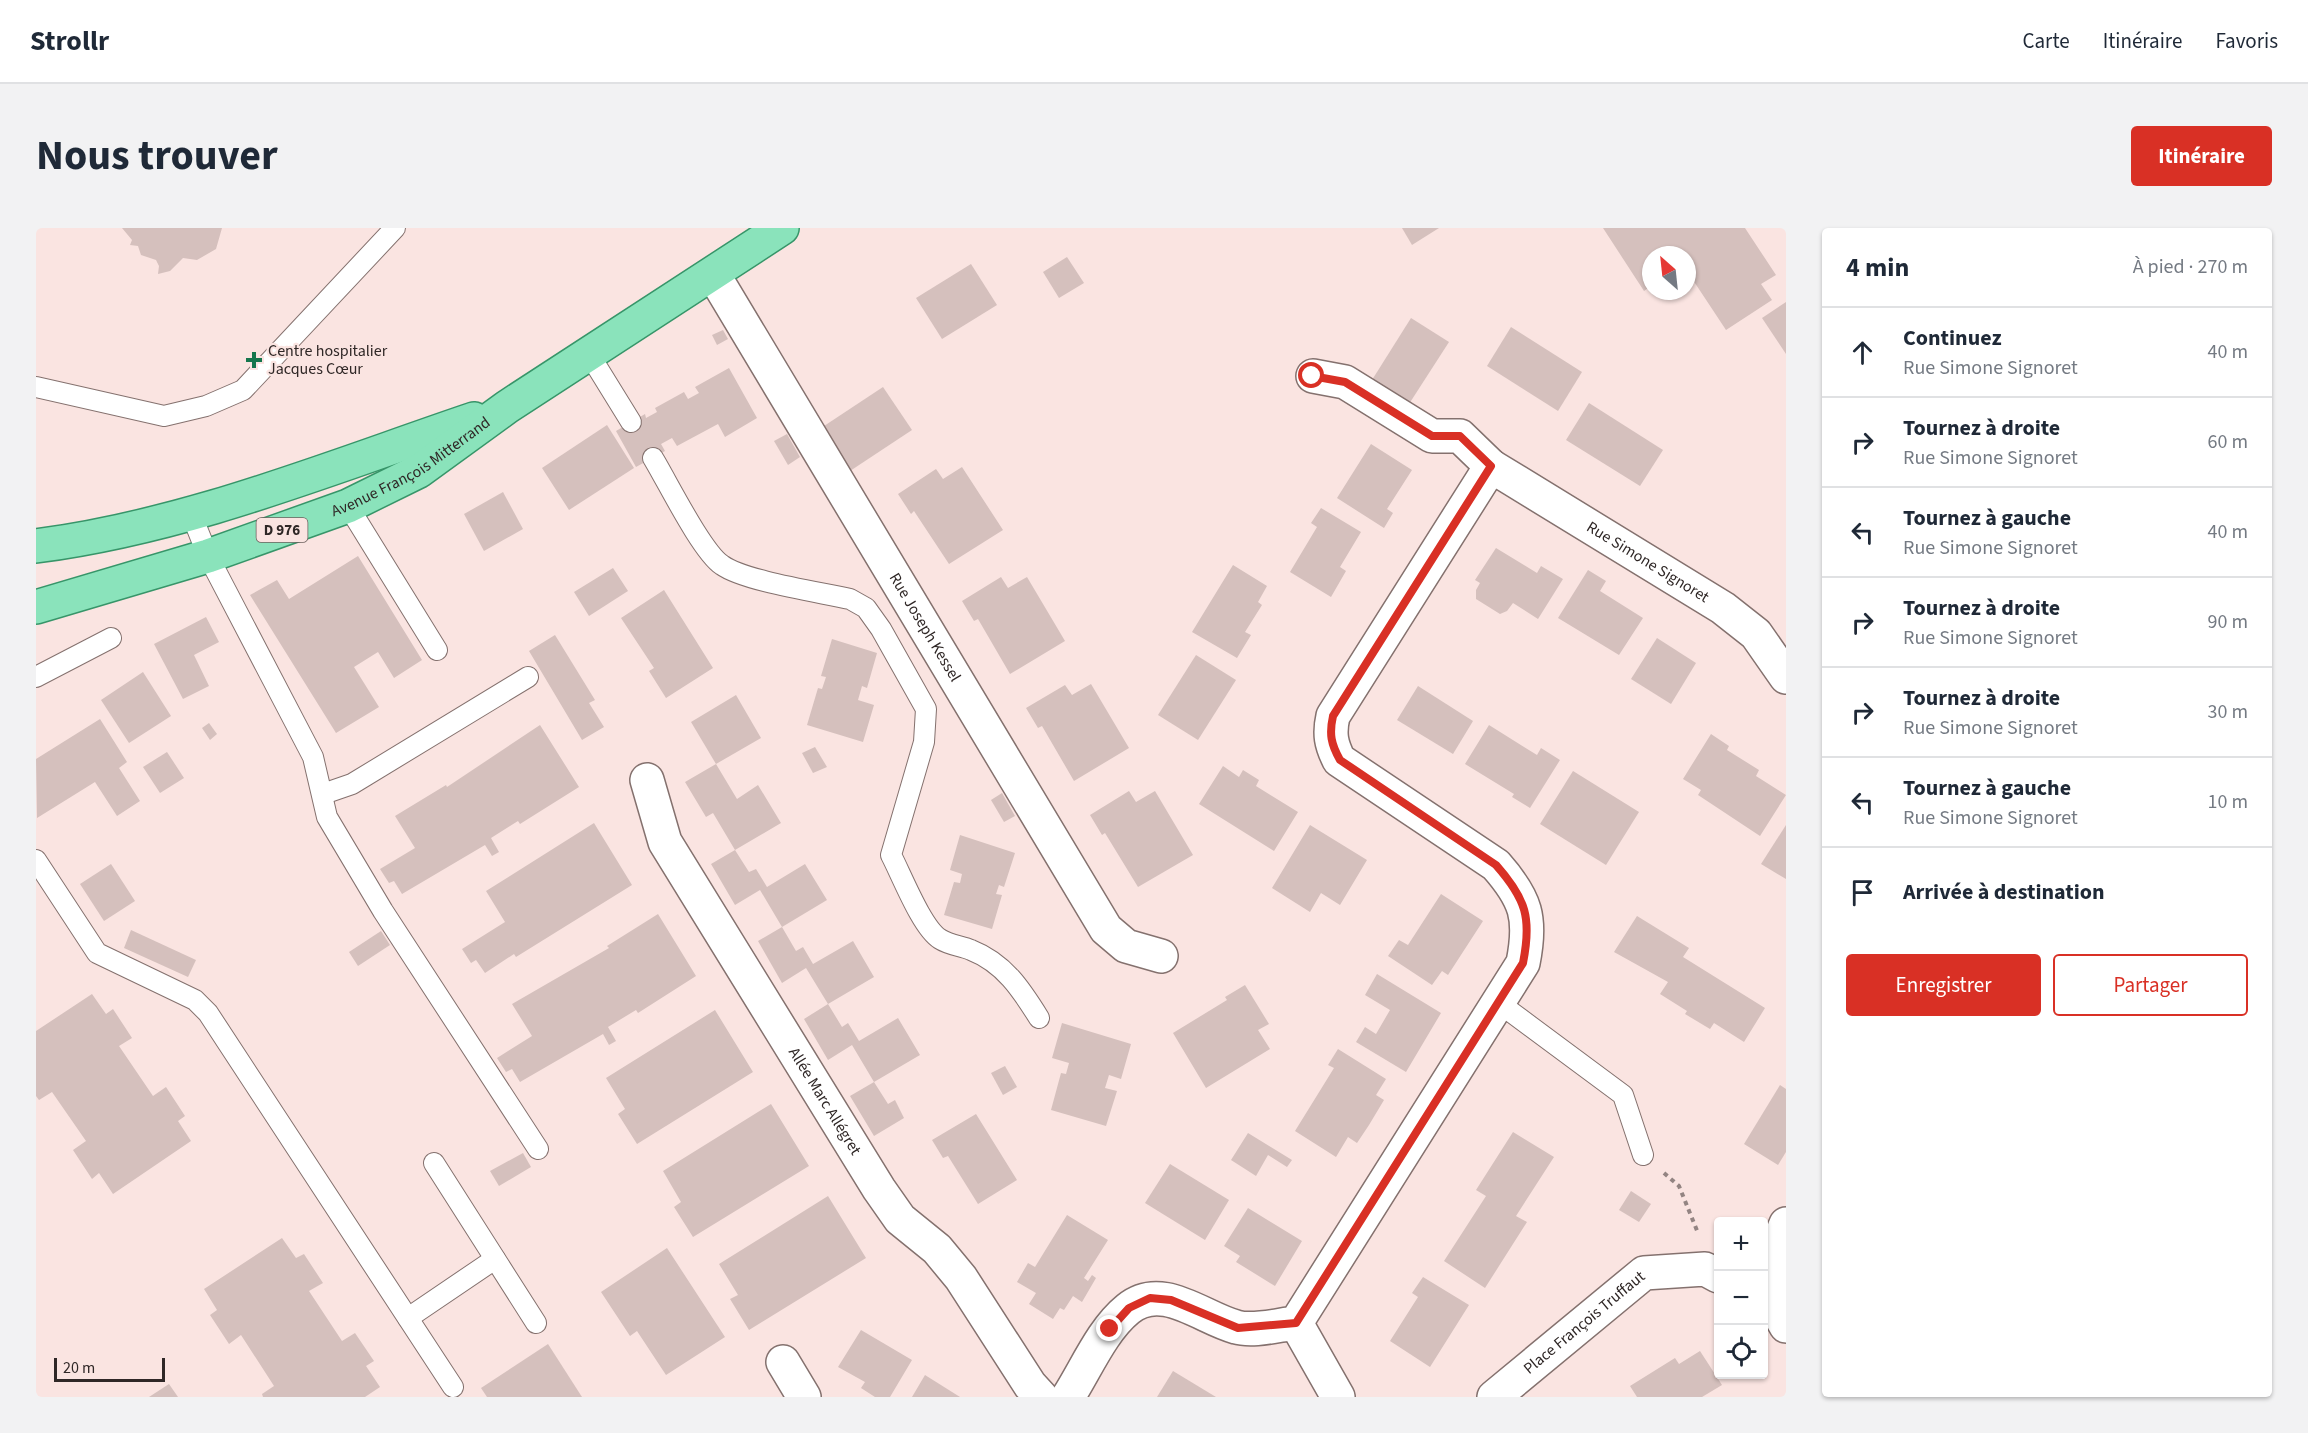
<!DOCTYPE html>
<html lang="fr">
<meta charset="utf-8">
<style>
body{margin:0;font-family:"Source Sans 3",sans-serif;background:#f2f2f3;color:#1f2937}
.controls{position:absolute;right:18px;bottom:18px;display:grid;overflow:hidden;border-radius:6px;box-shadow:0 2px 4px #0004}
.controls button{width:54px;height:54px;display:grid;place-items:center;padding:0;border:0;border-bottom:2px solid #e0e1e3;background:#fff;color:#1f2937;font:30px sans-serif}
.compass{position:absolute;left:1606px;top:18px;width:54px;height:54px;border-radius:50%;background:#fff;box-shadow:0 2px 4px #0004;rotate:333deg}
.scale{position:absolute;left:18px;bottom:15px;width:111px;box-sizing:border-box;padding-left:6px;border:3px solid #2f2726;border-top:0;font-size:16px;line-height:21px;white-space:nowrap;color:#2f2726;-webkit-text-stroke:4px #fae4e1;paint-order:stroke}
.stop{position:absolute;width:18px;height:18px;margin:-14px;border:4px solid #d93025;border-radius:50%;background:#fff}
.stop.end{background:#d93025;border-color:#fff;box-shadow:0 2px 6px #0008}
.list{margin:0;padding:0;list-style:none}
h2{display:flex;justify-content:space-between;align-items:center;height:78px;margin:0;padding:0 24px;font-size:26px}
h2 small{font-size:20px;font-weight:400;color:#747a83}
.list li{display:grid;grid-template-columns:39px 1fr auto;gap:18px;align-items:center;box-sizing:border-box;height:90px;padding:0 24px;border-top:2px solid #e0e1e3}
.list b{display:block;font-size:22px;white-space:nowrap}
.list p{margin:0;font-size:20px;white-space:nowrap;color:#747a83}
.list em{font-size:20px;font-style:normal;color:#747a83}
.actions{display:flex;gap:12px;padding:18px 24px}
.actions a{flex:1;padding:14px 0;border:2px solid #d93025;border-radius:6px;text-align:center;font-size:21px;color:#d93025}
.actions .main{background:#d93025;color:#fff}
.icon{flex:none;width:33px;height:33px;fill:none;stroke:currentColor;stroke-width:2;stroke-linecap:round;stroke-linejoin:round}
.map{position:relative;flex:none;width:1750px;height:1169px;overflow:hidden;border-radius:6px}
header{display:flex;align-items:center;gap:36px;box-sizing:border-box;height:84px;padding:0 30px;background:#fff;border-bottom:2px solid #e0e1e3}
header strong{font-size:28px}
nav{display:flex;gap:33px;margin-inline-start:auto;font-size:21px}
.intro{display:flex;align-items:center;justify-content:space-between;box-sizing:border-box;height:144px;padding:0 36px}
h1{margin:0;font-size:42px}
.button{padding:15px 27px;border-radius:6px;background:#d93025;color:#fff;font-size:21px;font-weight:700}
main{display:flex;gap:36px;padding:0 36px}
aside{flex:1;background:#fff;border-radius:6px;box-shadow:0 2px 4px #0004}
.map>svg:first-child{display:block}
.building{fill:#d5c0bd}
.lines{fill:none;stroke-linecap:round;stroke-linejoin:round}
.lane-casing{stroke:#84716e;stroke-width:22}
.street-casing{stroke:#84716e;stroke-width:36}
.primary-casing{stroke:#379569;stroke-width:36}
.path{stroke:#938482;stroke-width:4;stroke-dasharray:4.5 4.5;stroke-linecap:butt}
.lane{stroke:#fff;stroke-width:20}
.street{stroke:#fff;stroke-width:33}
.primary{stroke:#8ae3bb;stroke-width:33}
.route{stroke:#d93025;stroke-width:8}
.poi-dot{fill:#15764d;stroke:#fae4e1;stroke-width:2}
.labels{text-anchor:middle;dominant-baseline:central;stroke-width:4.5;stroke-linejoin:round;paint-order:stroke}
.shield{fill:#fae4e1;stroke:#6c605e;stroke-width:1.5}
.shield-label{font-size:15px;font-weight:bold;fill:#2f2726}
.poi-label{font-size:16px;fill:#2f2726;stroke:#fae4e1;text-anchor:start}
.street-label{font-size:16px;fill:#2f2726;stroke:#fae4e1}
</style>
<header>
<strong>Strollr</strong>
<nav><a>Carte</a><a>Itinéraire</a><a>Favoris</a></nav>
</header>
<div class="intro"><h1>Nous trouver</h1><a class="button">Itinéraire</a></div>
<main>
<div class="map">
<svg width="1750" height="1169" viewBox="0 0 1750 1169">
<rect width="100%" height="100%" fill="#fae4e1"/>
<g class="building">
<path d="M86,0H186L180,21L161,32L147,30L134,43L122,46L123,38L120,32L105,27L102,18L94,17L96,12Z"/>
<path d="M1366,0H1403L1376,17Z"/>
<path d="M1567,0H1709L1740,47L1725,56L1736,72L1690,102L1651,43V27H1615V58L1608,63Z"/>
<path d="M1031,29L1048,55L1023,70L1007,44Z"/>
<path d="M935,36L961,77L906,111L880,70Z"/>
<path d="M1750,74V126L1726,90Z"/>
<path d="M1375,90L1413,114L1373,176L1336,152Z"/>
<path d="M1475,99L1546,144L1522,183L1451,138Z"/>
<path d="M687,102L692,111L681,117L676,107Z"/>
<path d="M693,140L721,190L689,209L682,196L641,218L636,210L625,216L629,223L600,239L580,203L609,186L610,190L621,184L619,180L648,164L652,171L663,165L659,159Z"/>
<path d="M847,159L876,202L814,243L785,200Z"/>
<path d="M1553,175L1627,222L1604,258L1530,212Z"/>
<path d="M571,197L598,240L533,282L506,240Z"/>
<path d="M751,206L764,229L752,237L738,213Z"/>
<path d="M1335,216L1376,242L1351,281L1357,285L1348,300L1301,270Z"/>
<path d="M926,239L967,302L913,336L878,283L875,286L862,266L900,241L907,251Z"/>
<path d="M467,264L487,301L448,323L428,286Z"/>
<path d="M1285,280L1325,304L1304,339L1310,343L1295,369L1254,344L1281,299L1275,295Z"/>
<path d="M1460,320L1501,345L1505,338L1527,351L1502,391L1477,375L1471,383L1464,386L1440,371V362L1444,355L1439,352Z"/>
<path d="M322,328L386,432L358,450L342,424L318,439L343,479L300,505L214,367L241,352L253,371Z"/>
<path d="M1197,337L1231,358L1222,374L1226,377L1209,404L1215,407L1201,430L1156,404Z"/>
<path d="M577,340L592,363L553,388L538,364Z"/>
<path d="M1552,342L1570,353L1564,363L1607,390L1583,427L1522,390Z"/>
<path d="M965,349L972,360L991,349L1029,413L974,446L942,391L938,393L926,373Z"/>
<path d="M628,362L677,440L630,470L613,443L618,440L585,390Z"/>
<path d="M170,389L183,414L158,427L173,458L147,471L118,416Z"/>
<path d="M519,407L559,472L553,475L568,499L546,512L493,423Z"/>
<path d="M1621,410L1660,435L1635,476L1595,451Z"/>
<path d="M796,411L841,425L831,460L826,458L822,472L838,477L827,514L771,497L782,460L786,461L790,449L785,448Z"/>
<path d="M1160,427L1200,452L1162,512L1122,487Z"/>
<path d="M107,444L135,488L93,515L65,472Z"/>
<path d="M1055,456L1093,520L1038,553L1006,498L1002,500L990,480L1029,457L1036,467Z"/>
<path d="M1382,458L1437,493L1417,526L1361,492Z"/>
<path d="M700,467L725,510L680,536L655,494Z"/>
<path d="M64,491L91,534L83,540L104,573L81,588L59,554L1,590L0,531Z"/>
<path d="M173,495L181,506L174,512L166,500Z"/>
<path d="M504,497L543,559L484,596L482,593L455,610L463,624L456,628L449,617L366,666L358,653L353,655L344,641L379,620L359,588L410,557L411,559Z"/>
<path d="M1453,497L1501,527L1505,520L1524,532L1494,580L1476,569L1478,566L1429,536Z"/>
<path d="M1675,506L1693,518L1691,522L1723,542L1720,548L1750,567L1724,608L1662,567L1665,562L1647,551Z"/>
<path d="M779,519L791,539L777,545L766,525Z"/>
<path d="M131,524L148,550L124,565L107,539Z"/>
<path d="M680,536L701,571L722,557L745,595L699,622L713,644L720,641L731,659L769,636L791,672L746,699L760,723L767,719L777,736L817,713L838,749L792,776L770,740L746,755L722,713L746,699L724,662L699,677L675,636L699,622L677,585L670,589L649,554Z"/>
<path d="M1187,538L1203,549L1207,542L1223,552L1220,558L1262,584L1238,623L1163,576Z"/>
<path d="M1537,543L1603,584L1570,637L1504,596Z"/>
<path d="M1093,563L1100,574L1119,563L1157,627L1102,659L1069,605L1066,607L1054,587Z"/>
<path d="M966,565L979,588L968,594L955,572Z"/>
<path d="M558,595L596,657L480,729L478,726L449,745L440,732L435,735L426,721L469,694L450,663Z"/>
<path d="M1274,597L1331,632L1304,677L1285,665L1274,684L1236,660Z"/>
<path d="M1750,597V651L1725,636Z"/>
<path d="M924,607L979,625L968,659L963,657L960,666L966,667L956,701L908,687L918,654L924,655L926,646L914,642Z"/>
<path d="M75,636L99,673L68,693L44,656Z"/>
<path d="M1405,666L1447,693L1412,747L1406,743L1396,757L1352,728L1363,712L1372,717Z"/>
<path d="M622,686L660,748L602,785L600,782L572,799L580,813L573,817L567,806L484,854L476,841L470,844L461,830L496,808L476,776L573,720L571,718Z"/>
<path d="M1601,688L1653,720L1647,729L1729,780L1708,814L1678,795L1674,801L1649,786L1651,783L1624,766L1632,754L1578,724Z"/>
<path d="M95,702L160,732L152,749L88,720Z"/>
<path d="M345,703L354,717L322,738L313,724Z"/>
<path d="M1341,746L1405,785L1370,844L1320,814L1329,799L1340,806L1354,782L1329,767Z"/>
<path d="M1209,757L1233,796L1222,802L1234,821L1170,860L1137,805L1191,772L1189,769Z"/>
<path d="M56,766L70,786L77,781L96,810L83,818L117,868L130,859L149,888L142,893L155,913L77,966L63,945L56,951L37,922L50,913L16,864L3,872L0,868V803Z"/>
<path d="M792,776L806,799L812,795L823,813L862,790L884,827L838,854L816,817L792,832L768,791Z"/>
<path d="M679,782L717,844L601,916L582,886L589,881L570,850Z"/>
<path d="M1026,795L1095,816L1085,851L1073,847L1069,860L1081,863L1070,898L1015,882L1025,845L1030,846L1033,835L1016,830Z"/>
<path d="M1302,821L1350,851L1340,867L1348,872L1333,897L1321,915L1312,909L1300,929L1259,903L1298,840L1292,837Z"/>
<path d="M969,838L981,859L967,867L955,845Z"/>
<path d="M838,854L852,876L859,872L868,890L838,908L814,868Z"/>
<path d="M1744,857L1750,861V924L1742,937L1708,916Z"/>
<path d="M735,876L773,938L657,1009L638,979L645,974L627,943Z"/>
<path d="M940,886L981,952L942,976L912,928L907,930L896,912Z"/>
<path d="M1477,904L1518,929L1480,988L1491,994L1449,1060L1408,1033L1450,968L1440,962Z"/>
<path d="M1212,905L1256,932L1251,939L1232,927L1220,948L1195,932Z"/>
<path d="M487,925L495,939L463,958L454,943Z"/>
<path d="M1134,936L1193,972L1169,1012L1109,975Z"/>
<path d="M1595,963L1615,976L1603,994L1583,982Z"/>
<path d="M792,968L830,1030L713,1102L694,1071L702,1067L683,1036Z"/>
<path d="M1212,980L1266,1013L1239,1058L1200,1034L1204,1028L1188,1018Z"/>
<path d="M1031,987L1072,1012L1048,1050L1052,1053L1056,1047L1060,1050L1046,1074L1037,1068L1028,1082L1024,1080L1017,1091L993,1076L1000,1065L981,1054L992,1035L999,1039Z"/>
<path d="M246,1010L260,1030L268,1026L287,1055L273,1063L306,1113L319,1105L338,1133L330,1138L344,1159L329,1169H227L226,1166L238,1158L205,1107L193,1116L174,1087L181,1082L168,1061Z"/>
<path d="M631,1020L689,1109L630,1147L601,1103L594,1108L565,1064Z"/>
<path d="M1387,1049L1433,1077L1394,1139L1354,1113L1382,1069L1376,1065Z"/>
<path d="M825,1102L876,1132L854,1169H839L825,1160L829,1154L802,1139Z"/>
<path d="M512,1116L546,1169H451L445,1160Z"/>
<path d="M1664,1123L1686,1157L1666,1169H1601L1594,1158L1639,1130L1643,1136Z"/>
<path d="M1137,1143L1180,1169H1121Z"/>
<path d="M889,1147L924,1169H876Z"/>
<path d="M133,1156L142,1169H113Z"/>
</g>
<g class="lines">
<defs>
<g id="lane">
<path d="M553,126L595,194"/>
<path d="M0,159L128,188L170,178L207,162L359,0"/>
<path d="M617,230C631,253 666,324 686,337C708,353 783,364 814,371L830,380L845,401L890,481L888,514L855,627C866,648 886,700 904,711C913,717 926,718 935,722C968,735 985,761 1003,790"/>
<path d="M312,278L401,422"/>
<path d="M156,288L172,328L277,529L291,589L347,683L502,921"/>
<path d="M0,449L75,410"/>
<path d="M287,566L316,556L492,449"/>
<path d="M0,632L61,725L159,772L172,785L417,1159"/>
<path d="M1463,775L1587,867L1607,927"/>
<path d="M398,935L500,1095"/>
<path d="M372,1090L459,1031"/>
</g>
<g id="street">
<path id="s1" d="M677,46L1070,701L1090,718L1125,728"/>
<path d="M1277,148L1309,154L1396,208H1424L1455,238"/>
<path id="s2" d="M611,552L629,614L843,961L864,991L901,1021L925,1050L994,1157L1005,1169"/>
<path d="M1750,996C1734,1034 1727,1061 1750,1098"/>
<path d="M1260,1095L1302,1169"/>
<path d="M747,1134L768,1169"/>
<path id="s3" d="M1032,1169C1050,1141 1066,1102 1092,1081C1126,1053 1166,1090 1200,1099C1217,1104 1242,1097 1260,1095L1487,735C1496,690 1490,671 1460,637L1303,532C1295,516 1293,506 1297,488L1455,238L1687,380L1720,406L1750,449"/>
<path id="s4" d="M1458,1169L1608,1045L1669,1041L1682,1048"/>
</g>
<g id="primary">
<path d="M0,318C153,298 293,240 438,191"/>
<path id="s5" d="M0,379L172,328L312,278L383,243L471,179L746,0"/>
</g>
</defs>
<use href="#lane" class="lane-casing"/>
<use href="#street" class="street-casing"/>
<use href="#primary" class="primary-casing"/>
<path class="path" d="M1628,945L1643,958L1662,1005"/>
<use href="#lane" class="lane"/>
<use href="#street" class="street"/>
<use href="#primary" class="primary"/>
</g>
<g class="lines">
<path class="route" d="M1074,1101L1093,1080L1114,1070L1135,1072L1202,1100L1260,1095L1487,735C1496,690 1490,671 1460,637L1304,532C1295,516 1293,506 1297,488L1455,238L1424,208H1396L1309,154L1276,148"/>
</g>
<path class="poi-dot" d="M215 123h6v6h6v6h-6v6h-6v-6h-6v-6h6z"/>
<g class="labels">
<rect class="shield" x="220.5" y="290" width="51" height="24" rx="4.5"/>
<g class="shield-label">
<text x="246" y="302">D 976</text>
</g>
<g class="poi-label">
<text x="232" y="123">Centre hospitalier<tspan x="232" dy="18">Jacques Cœur</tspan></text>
</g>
<g class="street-label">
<text stroke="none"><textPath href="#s5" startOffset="402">Avenue François Mitterrand</textPath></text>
<text stroke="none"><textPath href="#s3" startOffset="1530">Rue Simone Signoret</textPath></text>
<text stroke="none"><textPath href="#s1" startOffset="412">Rue Joseph Kessel</textPath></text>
<text stroke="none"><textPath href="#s2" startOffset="369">Allée Marc Allégret</textPath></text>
<text stroke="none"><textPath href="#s4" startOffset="117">Place François Truffaut</textPath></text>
</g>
</g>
</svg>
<div class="controls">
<button>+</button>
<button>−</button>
<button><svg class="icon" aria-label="locate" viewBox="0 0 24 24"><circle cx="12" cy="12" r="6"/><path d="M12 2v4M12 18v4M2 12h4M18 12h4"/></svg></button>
</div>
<svg class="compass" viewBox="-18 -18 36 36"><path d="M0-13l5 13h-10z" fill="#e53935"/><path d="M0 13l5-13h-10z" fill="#747a83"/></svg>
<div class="scale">20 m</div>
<div class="stop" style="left:1276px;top:148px"></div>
<div class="stop end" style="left:1074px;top:1101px"></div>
</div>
<aside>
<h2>4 min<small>À pied · 270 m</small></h2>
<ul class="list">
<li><svg class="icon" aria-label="ahead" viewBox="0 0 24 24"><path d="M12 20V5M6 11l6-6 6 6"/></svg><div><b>Continuez</b><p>Rue Simone Signoret</p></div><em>40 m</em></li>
<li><svg class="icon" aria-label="right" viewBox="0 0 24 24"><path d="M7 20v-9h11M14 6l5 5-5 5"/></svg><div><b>Tournez à droite</b><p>Rue Simone Signoret</p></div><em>60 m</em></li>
<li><svg class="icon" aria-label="left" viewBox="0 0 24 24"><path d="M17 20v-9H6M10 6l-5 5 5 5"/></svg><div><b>Tournez à gauche</b><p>Rue Simone Signoret</p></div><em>40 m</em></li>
<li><svg class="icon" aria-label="right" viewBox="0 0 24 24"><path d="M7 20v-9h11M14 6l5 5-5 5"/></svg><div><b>Tournez à droite</b><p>Rue Simone Signoret</p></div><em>90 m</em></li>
<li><svg class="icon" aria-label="right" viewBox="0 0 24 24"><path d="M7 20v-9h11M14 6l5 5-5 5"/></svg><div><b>Tournez à droite</b><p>Rue Simone Signoret</p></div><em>30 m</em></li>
<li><svg class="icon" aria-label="left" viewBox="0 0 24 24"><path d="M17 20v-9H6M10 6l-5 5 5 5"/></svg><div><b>Tournez à gauche</b><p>Rue Simone Signoret</p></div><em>10 m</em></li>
<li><svg class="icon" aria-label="arrive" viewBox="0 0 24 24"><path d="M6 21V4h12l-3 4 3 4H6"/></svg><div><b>Arrivée à destination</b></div></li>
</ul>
<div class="actions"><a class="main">Enregistrer</a><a>Partager</a></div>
</aside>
</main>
